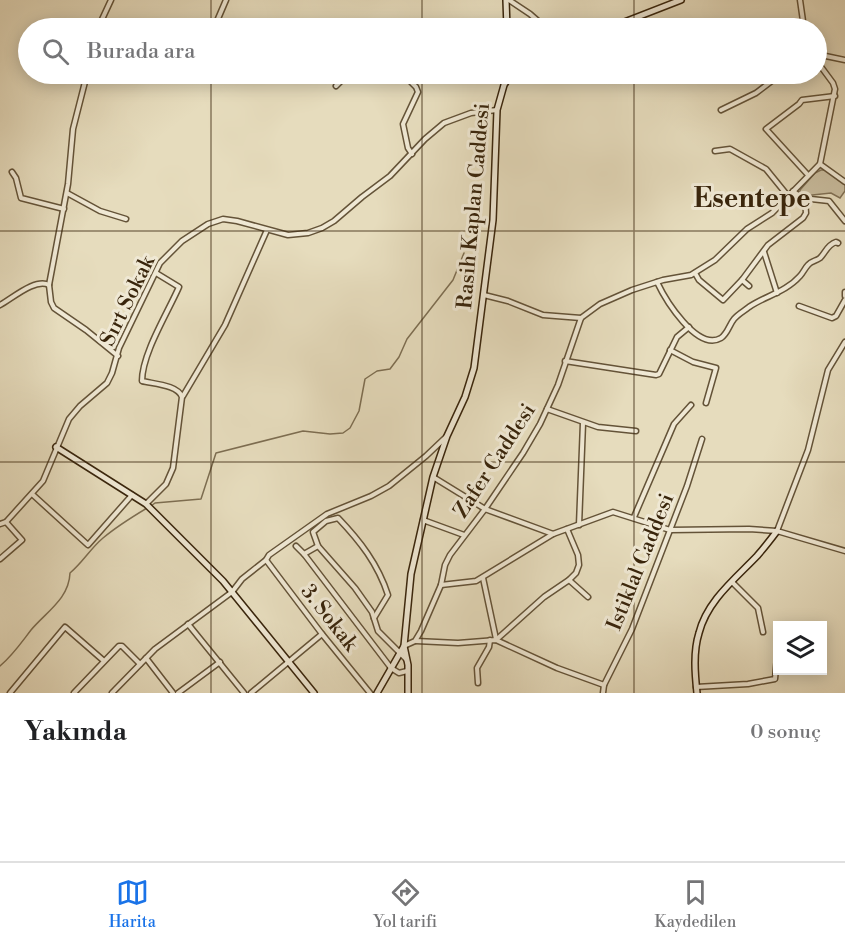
<!DOCTYPE html>
<html lang="tr">
<meta charset="utf-8">
<style>
body{margin:0;font-family:"Libre Bodoni",serif;background:#f2f2f2;color:#202124}
.controls{position:absolute;right:18px;bottom:18px;display:grid;overflow:hidden;border-radius:0px;box-shadow:0 3px 15px #0003}
.controls button{width:54px;height:54px;display:grid;place-items:center;padding:0;border:0;border-bottom:2px solid #e0e0e0;background:#fff;color:#202124;font:30px sans-serif}
.list{margin:0;padding:0;list-style:none}
h2{display:flex;justify-content:space-between;align-items:center;height:78px;margin:0;padding:0 24px;font-size:26px}
h2 small{font-size:20px;font-weight:400;color:#757577}
.icon{flex:none;width:33px;height:33px;fill:none;stroke:currentColor;stroke-width:2;stroke-linecap:round;stroke-linejoin:round}
.map{position:relative;flex:none;width:845px;height:693px;overflow:hidden}
.search{position:absolute;background:#fff;box-shadow:0 3px 15px #0003;left:18px;right:18px;top:18px;height:66px;display:flex;align-items:center;gap:15px;box-sizing:border-box;padding:0 21px;border-radius:33px;color:#757577;font-size:22px}
.sheet{height:168px;background:#fff}
nav{display:flex;justify-content:space-around;align-items:center;box-sizing:border-box;height:84px;border-top:2px solid #e0e0e0;background:#fff;font-size:16px;color:#757577}
nav a{display:grid;justify-items:center;gap:3px}
nav .on{color:#1a73e8}
.map>svg:first-child{display:block}
.green{fill:#c9bd9f;stroke:#817156;stroke-width:1.5}
.lines{fill:none;stroke-linecap:round;stroke-linejoin:round}
.stream{stroke:#7d6e52;stroke-width:1.5}
.street-casing{stroke:#645338;stroke-width:7}
.secondary-casing{stroke:#39250c;stroke-width:8}
.street{stroke:#efe8d4;stroke-width:4}
.secondary{stroke:#efe8d4;stroke-width:5}
.grid{fill:none;stroke:#39250c;stroke-width:1.5;stroke-opacity:0.55}
.labels{text-anchor:middle;dominant-baseline:central;stroke-width:6;stroke-linejoin:round;paint-order:stroke}
.street-label{font-size:21px;fill:#39250c;stroke:#efe8d4}
.district-label{font-size:27px;font-weight:bold;fill:#39250c;stroke:#efe8d4}
</style>
<div class="map">
<svg width="845" height="693" viewBox="0 0 845 693">
<rect width="100%" height="100%" fill="#e6dcbd"/>
<filter id="stains"><feTurbulence type="fractalNoise" baseFrequency=".00333" numOctaves="4"/><feColorMatrix values="0 0 0 0 .2 0 0 0 0 .09 0 0 0 0 .02 0 0 0 .5 -.17"/></filter>
<radialGradient id="worn" r=".72"><stop offset=".6" stop-color="#630" stop-opacity="0"/><stop offset="1" stop-color="#630" stop-opacity=".3"/></radialGradient>
<path class="green" d="M821,170H825L845,185V191L840,198L831,193L803,196L800,194V190L815,173Z"/>
<g class="lines">
<g class="stream">
<path d="M151,506L155,503L201,499L216,453L303,431L330,434L343,433L350,428L359,411L365,379L377,371L390,369L399,357L407,339L453,280L464,253"/>
<path d="M0,666C13,655 21,643 31,630C46,612 69,599 70,573C83,562 90,549 103,538C116,527 132,517 147,508"/>
</g>
<defs>
<g id="street">
<path d="M509,0L530,14L546,28"/>
<path d="M800,0L804,28"/>
<path d="M98,28L111,0"/>
<path d="M214,28L226,0"/>
<path d="M816,54L845,60"/>
<path d="M87,74L73,129L68,184L49,285L51,302L54,308L86,330L118,356"/>
<path d="M403,74L416,87L418,92L403,124L408,148L412,154"/>
<path d="M336,86L348,74"/>
<path d="M721,110L756,93L781,74"/>
<path d="M715,151L730,149L766,169L788,196"/>
<path d="M820,164L845,182"/>
<path d="M12,172L16,178L21,198L64,209"/>
<path d="M808,175L766,129L799,104L802,100L835,96"/>
<path d="M793,191L802,198L829,201L845,221"/>
<path d="M67,193L100,211L126,219"/>
<path d="M764,252L777,293"/>
<path d="M695,273L699,280L723,300L742,280"/>
<path d="M657,282C665,299 697,352 721,338C728,333 729,325 734,319C738,314 744,311 749,307C765,296 786,292 800,276C803,273 805,268 808,265C811,261 816,261 820,258C826,252 827,245 836,242L838,243"/>
<path d="M749,286L742,280L768,245L803,218L806,213L805,199"/>
<path d="M845,292V296"/>
<path d="M484,295L508,301L543,315L581,318"/>
<path d="M0,305C13,298 35,278 49,285"/>
<path d="M799,306L832,318L836,316L845,300"/>
<path d="M670,350L693,362L716,368L706,403"/>
<path d="M565,361L656,375L659,374L677,337L689,327"/>
<path d="M183,396L225,325L267,230"/>
<path d="M547,409L598,427L636,431"/>
<path d="M433,477L485,509L553,534"/>
<path d="M32,494L88,545L132,495"/>
<path d="M146,504L166,484L173,468L182,397C178,385 154,384 142,381C142,354 167,314 179,287L156,273"/>
<path d="M634,517L674,424L691,405"/>
<path d="M423,520L464,535"/>
<path d="M0,524L6,522L43,481L69,419L80,406L107,383L112,373L119,348L160,263L182,241L208,224L223,219L237,221L288,235L308,233L322,228L334,221L362,197L390,176L425,139L444,123L471,113L497,110"/>
<path d="M579,525L583,423"/>
<path d="M777,531L808,450L828,370L845,342"/>
<path d="M296,546L304,554"/>
<path d="M318,546L313,532L326,521L338,518C360,541 378,564 388,595L374,618"/>
<path d="M0,559L22,540L6,522"/>
<path d="M266,560L322,634L370,693"/>
<path d="M483,578L496,639"/>
<path d="M569,580L588,597"/>
<path d="M732,582L758,608L763,632"/>
<path d="M441,585L476,581L553,534L613,512L670,530L749,529L777,531L845,551"/>
<path d="M188,624L244,693"/>
<path d="M496,640L544,597L569,580L576,573L579,565L578,555L567,529"/>
<path d="M416,641L458,643L496,640L557,668L604,685"/>
<path d="M404,646L415,641L421,631L441,585L445,565L450,555L485,509L523,453L540,424L558,385L581,318L600,304L632,290L663,280L691,275L715,260L747,229L772,213L820,164L835,89L833,83L816,60"/>
<path d="M146,658L173,693"/>
<path d="M406,659L378,631L372,612L355,588L318,546L304,554L391,668L399,673L407,671"/>
<path d="M478,683L477,668L489,647L490,640"/>
<path d="M696,687L748,684L775,679L778,646"/>
<path d="M10,693L65,627L104,661"/>
<path d="M74,693L119,646H122L140,664"/>
<path d="M112,693L155,649L232,592L242,579L266,560L269,555L327,514L371,496L389,486L426,456L446,437"/>
<path d="M178,693L220,662"/>
<path d="M251,693L322,634"/>
<path d="M603,693L604,685L632,629L687,486L702,439"/>
</g>
<g id="secondary">
<path d="M506,0L507,28"/>
<path d="M609,28L681,0"/>
<path d="M56,447L146,504L223,581L314,693"/>
<path d="M377,693L404,646"/>
<path d="M408,693V665L404,646L411,574L433,477L447,436L465,397L474,368L493,220L497,110L504,85L511,74"/>
<path d="M697,693C695,674 693,652 699,633C707,601 735,579 757,556C764,548 771,539 777,531"/>
</g>
</defs>
<use href="#street" class="street-casing"/>
<use href="#secondary" class="secondary-casing"/>
<use href="#street" class="street"/>
<use href="#secondary" class="secondary"/>
</g>
<path class="grid" d="M211,0V28M422,0V28M634,0V28M211,74V693M422,74V693M634,74V693M0,231H845M0,462H845"/>
<g class="labels">
<g class="street-label">
<text transform="translate(474 206) rotate(-85)">Rasih Kaplan Caddesi</text>
<text transform="translate(128 301) rotate(-64)">Sırt Sokak</text>
<text transform="translate(495 461) rotate(-57)">Zafer Caddesi</text>
<text transform="translate(641 562) rotate(-68)">Istiklal Caddesi</text>
<text transform="translate(329 618) rotate(52)">3. Sokak</text>
</g>
<g class="district-label">
<text x="752" y="199">Esentepe</text>
</g>
</g>
<rect width="100%" height="100%" filter="url(#stains)"/>
<rect width="100%" height="100%" fill="url(#worn)"/>
</svg>
<div class="controls">
<button><svg class="icon" aria-label="layers" viewBox="0 0 24 24"><path d="M12 4l9 5-9 5-9-5zM3 14l9 5 9-5"/></svg></button>
</div>
<div class="search"><svg class="icon" aria-label="search" viewBox="0 0 24 24"><circle cx="10" cy="10" r="6"/><path d="M15 15l6 6"/></svg>Burada ara</div>
</div>
<section class="sheet">
<h2>Yakında<small>0 sonuç</small></h2>
<ul class="list">
</ul>
</section>
<nav>
<a class="on"><svg class="icon" aria-label="map" viewBox="0 0 24 24"><path d="M3 6l6-2 6 2 6-2v14l-6 2-6-2-6 2zM9 4v14M15 6v14"/></svg>Harita</a>
<a><svg class="icon" aria-label="directions" viewBox="0 0 24 24"><path d="M12 3l9 9-9 9-9-9zM9 14v-3h6M13 9l2 2-2 2"/></svg>Yol tarifi</a>
<a><svg class="icon" aria-label="saved" viewBox="0 0 24 24"><path d="M7 4h10v16l-5-4-5 4z"/></svg>Kaydedilen</a>
</nav>
